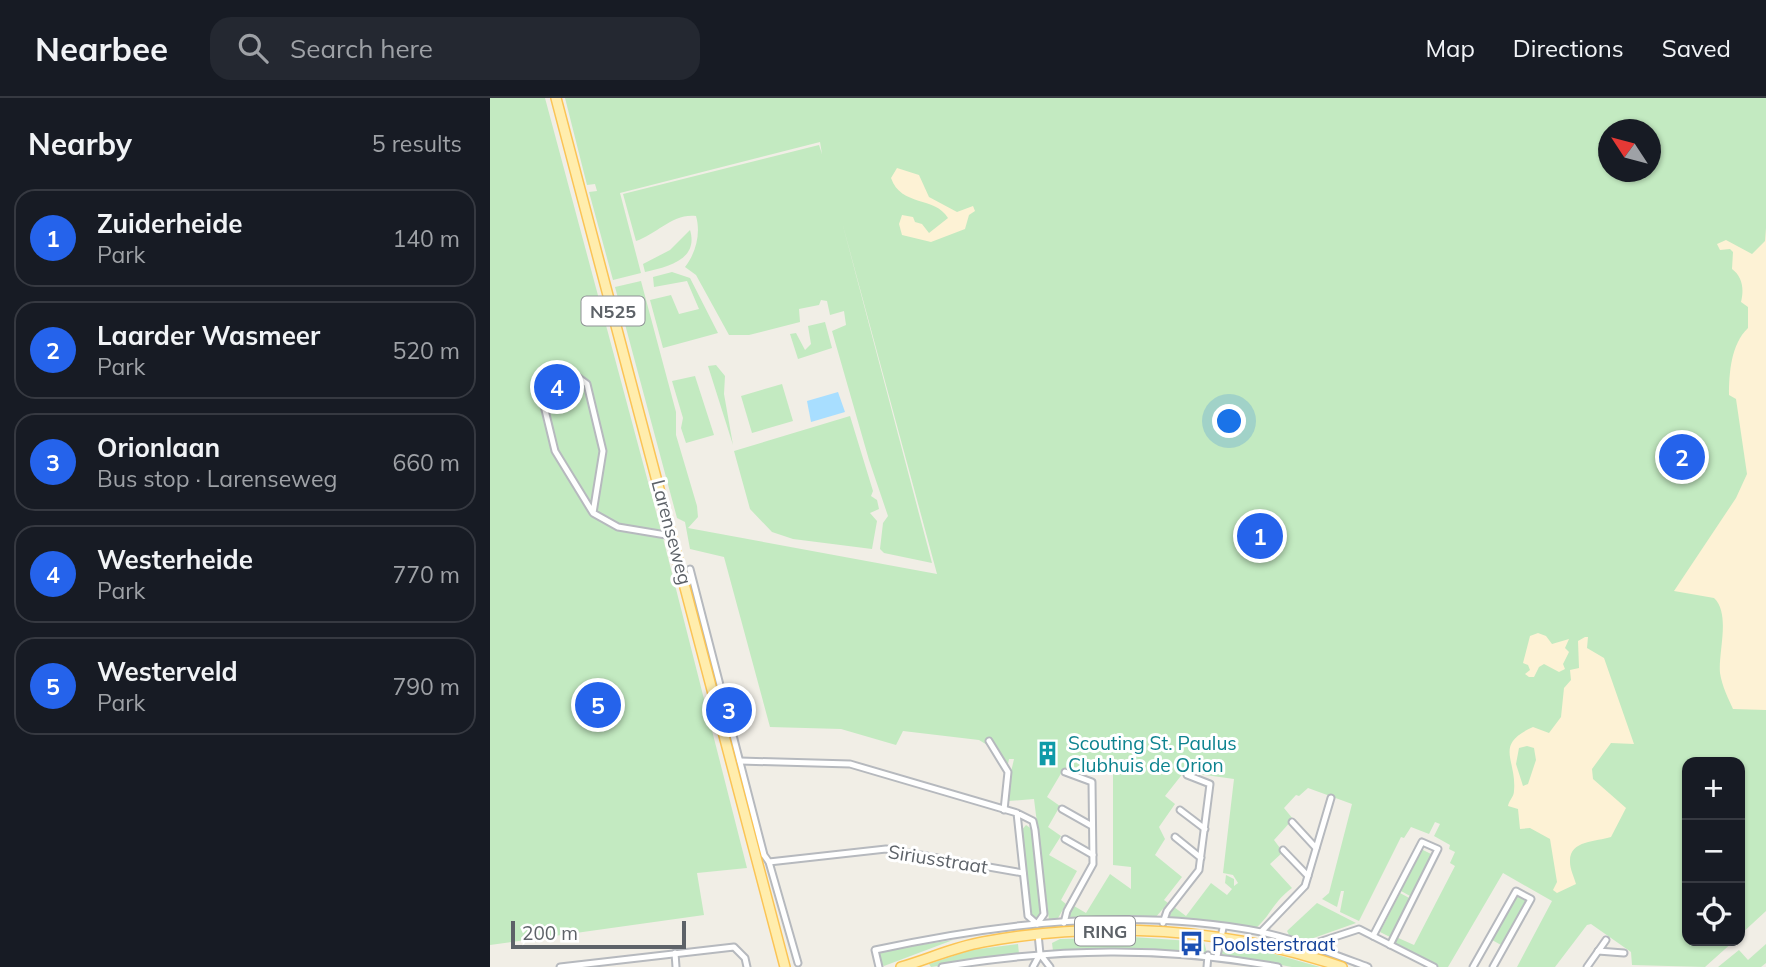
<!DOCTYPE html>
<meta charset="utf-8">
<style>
body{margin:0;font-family:Mulish,sans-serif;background:#242831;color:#f1f3f6}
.controls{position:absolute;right:21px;bottom:21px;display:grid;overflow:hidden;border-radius:14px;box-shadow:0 2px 5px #0004}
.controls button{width:63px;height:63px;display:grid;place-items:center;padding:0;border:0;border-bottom:2px solid #363941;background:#171b24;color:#f1f3f6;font:35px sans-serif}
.compass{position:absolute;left:1108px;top:21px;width:63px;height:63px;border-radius:50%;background:#171b24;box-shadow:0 2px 5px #0004;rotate:306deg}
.scale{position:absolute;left:21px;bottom:18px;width:175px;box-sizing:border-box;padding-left:7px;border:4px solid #5d6268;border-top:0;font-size:19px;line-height:24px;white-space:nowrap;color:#5d6268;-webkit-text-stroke:5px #fff;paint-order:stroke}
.you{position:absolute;left:740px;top:324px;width:24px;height:24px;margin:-18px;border:5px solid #fff;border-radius:50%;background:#1a73e8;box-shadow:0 0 0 10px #1a73e833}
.badge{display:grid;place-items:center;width:46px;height:46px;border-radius:50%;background:#2563eb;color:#fff;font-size:23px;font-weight:700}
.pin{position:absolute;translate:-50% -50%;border:4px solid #fff;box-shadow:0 2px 7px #0006}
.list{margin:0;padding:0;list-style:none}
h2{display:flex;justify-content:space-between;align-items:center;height:91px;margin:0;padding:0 28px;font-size:30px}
h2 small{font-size:23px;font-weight:400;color:#9ea1a6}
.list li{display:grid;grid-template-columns:46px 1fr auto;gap:21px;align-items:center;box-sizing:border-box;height:98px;margin:0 14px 14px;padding:0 14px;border:2px solid #363941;border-radius:21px}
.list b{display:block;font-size:26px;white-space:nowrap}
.list p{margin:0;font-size:23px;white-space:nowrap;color:#9ea1a6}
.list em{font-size:23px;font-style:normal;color:#9ea1a6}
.icon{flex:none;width:38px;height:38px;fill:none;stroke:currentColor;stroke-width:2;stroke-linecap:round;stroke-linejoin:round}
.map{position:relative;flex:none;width:1276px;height:869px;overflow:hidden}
header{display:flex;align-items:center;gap:42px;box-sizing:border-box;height:98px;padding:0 35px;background:#171b24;border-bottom:2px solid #363941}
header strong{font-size:33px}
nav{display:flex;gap:38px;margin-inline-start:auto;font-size:24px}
.search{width:490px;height:63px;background:#242831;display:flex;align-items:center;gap:18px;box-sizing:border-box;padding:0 24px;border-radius:21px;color:#9ea1a6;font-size:26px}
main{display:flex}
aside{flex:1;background:#171b24}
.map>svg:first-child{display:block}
.green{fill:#c3eac1;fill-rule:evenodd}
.sand{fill:#fdf2d5;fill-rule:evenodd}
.water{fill:#a8deff}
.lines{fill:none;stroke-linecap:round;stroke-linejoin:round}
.minor-casing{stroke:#b6b9be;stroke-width:9}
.primary-casing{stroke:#fbc455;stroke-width:12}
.minor{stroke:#fff;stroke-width:5}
.primary{stroke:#ffedad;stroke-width:9}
.labels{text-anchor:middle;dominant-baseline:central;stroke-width:6;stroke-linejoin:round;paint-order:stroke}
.shield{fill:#fff;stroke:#8e9195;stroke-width:2}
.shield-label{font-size:18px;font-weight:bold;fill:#5d6268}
.street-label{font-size:19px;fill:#5d6268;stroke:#fff}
.culture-label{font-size:19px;fill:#0d838f;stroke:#fff;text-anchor:start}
.transit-label{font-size:19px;fill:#164399;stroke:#fff;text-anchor:start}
</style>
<header>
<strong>Nearbee</strong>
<div class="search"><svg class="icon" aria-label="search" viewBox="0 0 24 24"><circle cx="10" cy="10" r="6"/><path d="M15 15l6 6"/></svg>Search here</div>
<nav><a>Map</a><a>Directions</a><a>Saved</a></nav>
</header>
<main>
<aside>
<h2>Nearby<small>5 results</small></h2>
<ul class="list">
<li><span class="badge">1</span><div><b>Zuiderheide</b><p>Park</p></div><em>140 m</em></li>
<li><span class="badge">2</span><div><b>Laarder Wasmeer</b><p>Park</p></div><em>520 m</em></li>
<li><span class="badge">3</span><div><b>Orionlaan</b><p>Bus stop · Larenseweg</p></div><em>660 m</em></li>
<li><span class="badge">4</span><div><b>Westerheide</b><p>Park</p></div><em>770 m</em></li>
<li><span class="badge">5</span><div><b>Westerveld</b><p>Park</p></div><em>790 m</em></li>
</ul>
</aside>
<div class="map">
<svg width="1276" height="869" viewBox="0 0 1276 869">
<rect width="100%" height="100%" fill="#f1eee6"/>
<g class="green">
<path d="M0,0H55L172,436L257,770L207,775L214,817L0,847Z"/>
<path d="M75,0H1276V813L1250,837V664H1197V843H1244L1215,869L1142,867L1141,854L1101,826L1097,827L1065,869H1027L1062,803L1013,775L958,869H949L903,845L906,839L924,847L965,768L960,765L965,754L959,751L960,747L944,738L950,726L945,724L939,736L921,729L914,740L911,739L869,823L850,814L854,793H851L847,809L832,801L839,795L862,706L818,690L809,698L806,697L794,710L803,721L784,742L793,754L780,766L802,790C782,805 782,816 766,830L679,819L684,809L696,818L721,785L737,797L742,791L735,785L736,777L744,781V788L748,785L743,777L733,775L744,681L694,674L675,698L685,706L669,729L675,741L665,757L692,779L674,802L678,805L665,820L581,821L579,816L584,808L596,815L620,776L641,791V769L623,767V674L573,672L557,699L570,708L558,729L571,738L559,757L587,773L571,802L576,806L567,822H559L544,701L518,703L515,700L524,661H519L518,666L503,643H497L499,648L489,642L413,633L406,647L351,631L280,629L234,459L200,451L195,424L187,420L125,189L151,183L186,314V337L207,408L208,419L198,430L447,476L352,124L442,465L394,455L390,451L393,425L398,418L379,362L342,233L356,227L354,213L340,217L337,203L331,202L329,207L309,211L310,224L259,237H239L206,177L195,169C206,155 211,135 206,118C183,115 167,136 146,143L133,96L329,47L332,56L330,44L130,95L151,175L123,182L99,94L107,93L105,86L97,87ZM1118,32H1160V74H1118Z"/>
<path d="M200,132C209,162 177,169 155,174L153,166L180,152Z"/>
<path d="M182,174L200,180L228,235L173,250L160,202L181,197L189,216L209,211L197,183L164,189L163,179Z"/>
<path d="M335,224L342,250L308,261L300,236L306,235L315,252L321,246L318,228Z"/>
<path d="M226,267L235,278L234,296L243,347L218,268Z"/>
<path d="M205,278L224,337L196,345L191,330L193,320L182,283Z"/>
<path d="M292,286L303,323L262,335L251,298Z"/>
<path d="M360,318L383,393L381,398L387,402L389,411L380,415L387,423L382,451L303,441L282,434L260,411L244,353Z"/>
<path d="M536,727L543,732L552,816L548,821L540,817L531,733Z"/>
<path d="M931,751L943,757L922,799L911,793Z"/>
<path d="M910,795L921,801L902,840L890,834Z"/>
<path d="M1027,798L1038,804L1013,848L1002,842Z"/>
<path d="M827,805L866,825L818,842L799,837L797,833Z"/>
<path d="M643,839L714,844L717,855L654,850L563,853L562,845L570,841Z"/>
<path d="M463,842L394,868L390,865V853Z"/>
<path d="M528,846L529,856L441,869L439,866L481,852Z"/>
<path d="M732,846L770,852L830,869H802L731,856Z"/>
<path d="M1276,846V865L1271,869H1228L1249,852L1258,862Z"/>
</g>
<g class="sand">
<path d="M407,70L429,77L439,99L467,114L483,108L485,113L479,117L475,131L441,144L412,137L409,126L412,117L423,119L425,124L432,126L439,135L458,120C445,98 411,109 401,80Z"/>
<path d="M1276,130V612L1243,611C1238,600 1232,588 1230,575C1228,554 1241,516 1224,500L1184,493L1246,400L1257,376L1246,301L1239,297C1239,275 1241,246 1258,230V209L1251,204C1254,192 1253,179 1242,171L1243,154L1240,151L1230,152L1227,146L1236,142L1262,156L1275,143Z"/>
<path d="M1048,535L1056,538L1062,546L1079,541L1075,550L1079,554L1073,566L1075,571L1069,574L1054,566L1049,569L1044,579H1039L1035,576L1040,572L1038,567L1033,565L1040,538Z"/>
<path d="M1095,539H1098L1097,550L1114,560L1144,646L1121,645L1102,671L1103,681L1136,710L1121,739C1106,744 1079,742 1080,764C1080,771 1084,779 1086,786L1067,795L1063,792L1067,784L1060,741L1040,730L1030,731L1028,711L1018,708C1019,702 1024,699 1024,693C1027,661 1003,647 1043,629L1059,635L1071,619L1074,590L1081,582L1080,572L1089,570L1088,543ZM1037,648L1044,650L1046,662L1038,686L1033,688L1026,666L1029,650Z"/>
</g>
<path class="water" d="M348,294L355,314L321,324L317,303Z"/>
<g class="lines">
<defs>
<g id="minor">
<path d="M103,415L65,353L47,279L86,278L97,286L113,353L103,415L128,429L182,438"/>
<path d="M200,471L274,757L279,764L308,865"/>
<path d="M499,643L518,674L514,712"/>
<path d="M250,663L360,666L527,715L543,723L545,732L554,816L547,826L538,818L527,715"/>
<path d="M572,711L602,728"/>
<path d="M690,712L715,731"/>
<path d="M802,724L826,750"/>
<path d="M685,739L711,760"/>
<path d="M575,741L603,757"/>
<path d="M793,752L818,778"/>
<path d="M279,764L396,751L533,775"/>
<path d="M574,825L577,813L603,766L602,684L575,674"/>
<path d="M673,825L677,813L709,772L720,686L697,677"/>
<path d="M771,834L815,788L841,700"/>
<path d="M548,836L550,856"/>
<path d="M883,838L932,744L948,751L900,847"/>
<path d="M820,847L869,831L944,869"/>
<path d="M1108,853L1134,855"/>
<path d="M185,855L186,869"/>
<path d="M727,858L733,830"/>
<path d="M70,869L244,849L255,860L257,869"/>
<path d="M389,869L385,852C509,825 645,809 771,834C808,842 843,856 878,869"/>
<path d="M452,869C566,850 675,848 788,869"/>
<path d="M543,869L550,856L560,869"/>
<path d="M717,869L718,857"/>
<path d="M983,869L1026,793L1041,801L1003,869"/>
<path d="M1097,869L1116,842"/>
</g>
<g id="primary">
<path d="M66,0L295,869"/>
<path d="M411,869C439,861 464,849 493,844C610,822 740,830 852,869"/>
</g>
</defs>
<use href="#minor" class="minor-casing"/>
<use href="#primary" class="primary-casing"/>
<use href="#minor" class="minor"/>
<use href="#primary" class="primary"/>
</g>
<defs>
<symbol id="building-bare" viewBox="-9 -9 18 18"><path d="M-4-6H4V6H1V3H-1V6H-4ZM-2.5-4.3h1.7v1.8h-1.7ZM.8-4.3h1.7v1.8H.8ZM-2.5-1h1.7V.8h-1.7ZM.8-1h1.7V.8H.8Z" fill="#0f9aa8" stroke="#fff" stroke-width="2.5" paint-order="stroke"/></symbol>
<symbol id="bus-bare" viewBox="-9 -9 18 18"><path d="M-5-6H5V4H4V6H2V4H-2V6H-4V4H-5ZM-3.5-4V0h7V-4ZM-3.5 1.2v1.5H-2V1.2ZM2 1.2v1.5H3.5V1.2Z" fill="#1a4fb4" stroke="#fff" stroke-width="2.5" paint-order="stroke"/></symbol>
</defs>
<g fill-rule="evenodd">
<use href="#building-bare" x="540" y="638" width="35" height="35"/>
<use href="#bus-bare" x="684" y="828" width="35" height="35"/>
</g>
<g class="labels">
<g class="shield">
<rect x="91.5" y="198.5" width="63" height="29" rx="5"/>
<rect x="585" y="818.5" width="60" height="29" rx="5"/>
</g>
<g class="shield-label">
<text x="123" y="213">N525</text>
<text x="615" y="833">RING</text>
</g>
<g class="street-label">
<text transform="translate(182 434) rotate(75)">Larenseweg</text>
<text transform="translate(448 761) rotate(9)">Siriusstraat</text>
</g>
<g class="culture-label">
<text x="578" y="645">Scouting St. Paulus<tspan x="578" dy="22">Clubhuis de Orion</tspan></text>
</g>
<g class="transit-label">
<text x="722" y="846">Poolsterstraat</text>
</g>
</g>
</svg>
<div class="controls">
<button>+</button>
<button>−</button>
<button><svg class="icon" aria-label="locate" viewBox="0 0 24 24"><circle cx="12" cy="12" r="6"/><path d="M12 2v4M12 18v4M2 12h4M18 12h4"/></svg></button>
</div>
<svg class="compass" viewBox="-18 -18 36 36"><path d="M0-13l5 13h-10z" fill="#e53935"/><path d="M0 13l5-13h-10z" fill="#9ea1a6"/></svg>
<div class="scale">200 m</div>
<div class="you"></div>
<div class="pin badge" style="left:770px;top:438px">1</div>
<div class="pin badge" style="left:1192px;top:359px">2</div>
<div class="pin badge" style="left:239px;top:612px">3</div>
<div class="pin badge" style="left:67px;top:289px">4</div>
<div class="pin badge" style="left:108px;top:607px">5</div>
</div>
</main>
